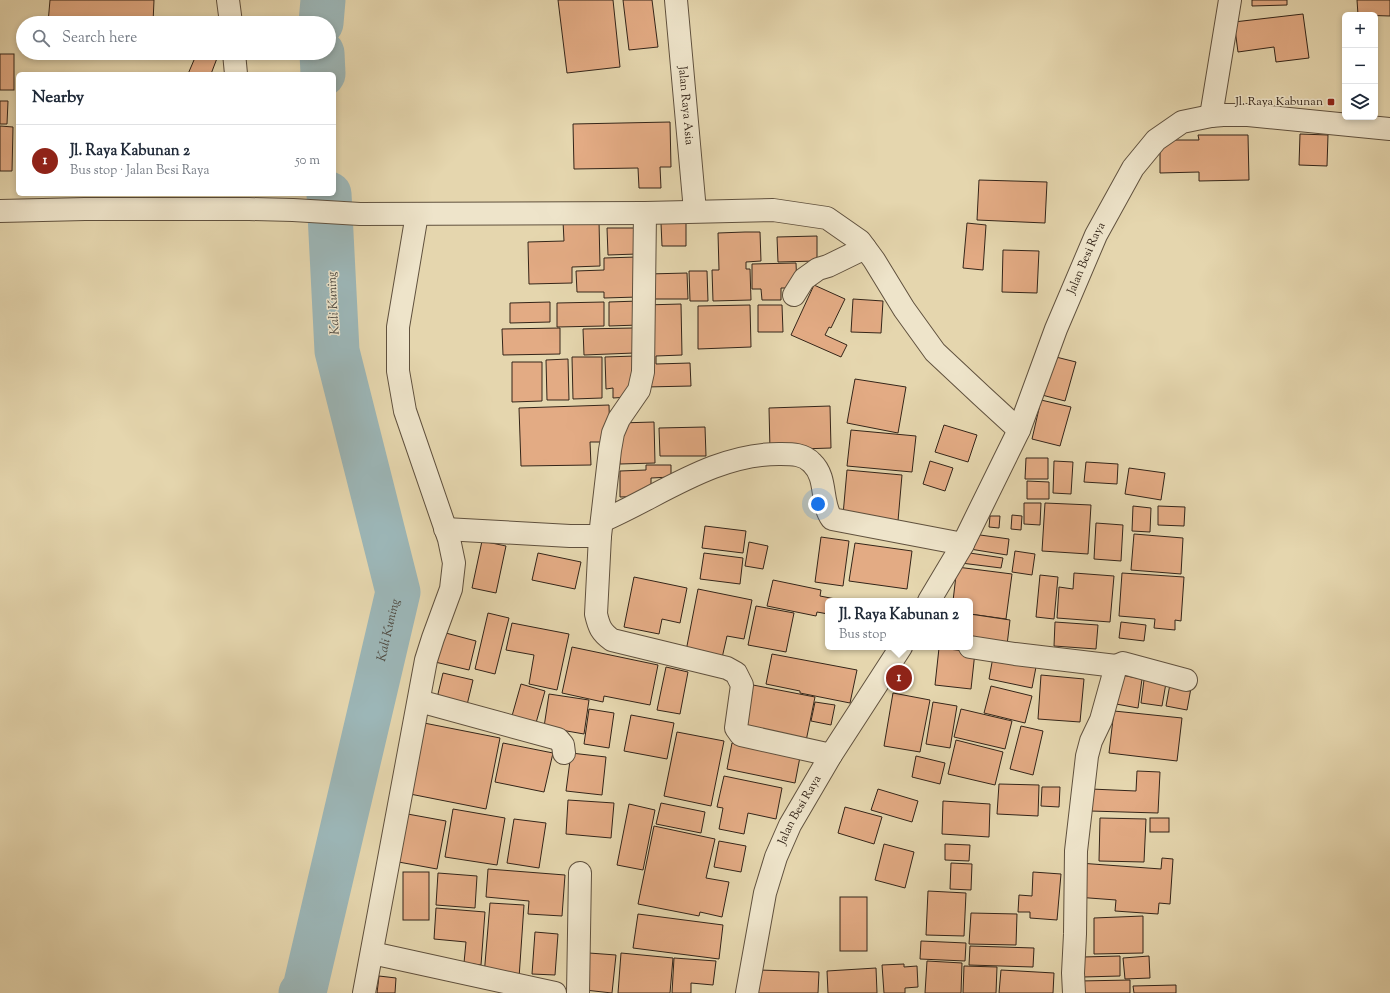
<!DOCTYPE html>
<meta charset="utf-8">
<style>
body{margin:0;font-family:"Sorts Mill Goudy",serif;background:#f2f2f3;color:#1f2937}
.controls{position:absolute;right:12px;top:12px;display:grid;overflow:hidden;border-radius:6px;box-shadow:0 2px 6px #0003}
.controls button{width:36px;height:36px;display:grid;place-items:center;padding:0;border:0;border-bottom:1px solid #e0e1e3;background:#fff;color:#1f2937;font:20px sans-serif}
.you{position:absolute;left:818px;top:504px;width:14px;height:14px;margin:-10px;border:3px solid #fff;border-radius:50%;background:#1a73e8;box-shadow:0 0 0 6px #1a73e833}
.badge{display:grid;place-items:center;width:26px;height:26px;border-radius:50%;background:#8f2418;color:#fff;font-size:13px;font-weight:700}
.pin{position:absolute;translate:-50% -50%;border:2px solid #fff;box-shadow:0 1px 4px #0006}
.popup{position:absolute;left:825px;top:598px;width:148px;height:52px;box-sizing:border-box;display:grid;place-content:center;border-radius:6px;background:#fff;filter:drop-shadow(0 1px 3px #0005);font-size:13px;white-space:nowrap;color:#747a83}
.popup b{font-size:15px;color:#1f2937}
.popup::after{content:'';position:absolute;left:50%;top:100%;margin-left:-8px;border:8px solid transparent;border-top-color:#fff}
.list{margin:0;padding:0;list-style:none}
h2{display:flex;justify-content:space-between;align-items:center;height:52px;margin:0;padding:0 16px;font-size:17px}
h2 small{font-size:13px;font-weight:400;color:#747a83}
.list li{display:grid;grid-template-columns:26px 1fr auto;gap:12px;align-items:center;box-sizing:border-box;height:72px;padding:0 16px;border-top:1px solid #e0e1e3}
.list b{display:block;font-size:15px;white-space:nowrap}
.list p{margin:0;font-size:13px;white-space:nowrap;color:#747a83}
.list em{font-size:13px;font-style:normal;color:#747a83}
.icon{flex:none;width:22px;height:22px;fill:none;stroke:currentColor;stroke-width:2;stroke-linecap:round;stroke-linejoin:round}
.map{position:relative;flex:none;width:1390px;height:993px;overflow:hidden}
.search{position:absolute;background:#fff;box-shadow:0 2px 6px #0003;left:16px;top:16px;width:320px;height:44px;display:flex;align-items:center;gap:10px;box-sizing:border-box;padding:0 14px;border-radius:22px;color:#747a83;font-size:15px}
.panel{position:absolute;background:#fff;box-shadow:0 2px 6px #0003;left:16px;top:72px;width:320px;height:124px;border-radius:6px}
.map>svg:first-child{display:block}
.lines{fill:none;stroke-linecap:round;stroke-linejoin:round}
.river{stroke:#9cb6b7;stroke-width:45}
.building{fill:#e3ab84;stroke:#342519}
.minor-casing{stroke:#60513e;stroke-width:24}
.minor{stroke:#eee4ca;stroke-width:22}
.poi-dot{fill:#8f2418;stroke:#eee4ca;stroke-width:1.5}
.labels{text-anchor:middle;dominant-baseline:central;stroke-width:3;stroke-linejoin:round;paint-order:stroke}
.poi-label{font-size:12px;fill:#342519;stroke:#eee4ca;text-anchor:end}
.street-label{font-size:12px;fill:#342519;stroke:#eee4ca}
.water-label{font-size:13px;font-style:italic;fill:#4e4940;stroke:#eee4ca}
</style>
<div class="map">
<svg width="1390" height="993" viewBox="0 0 1390 993">
<rect width="100%" height="100%" fill="#e5d6ae"/>
<filter id="stains"><feTurbulence type="fractalNoise" baseFrequency=".005" numOctaves="4"/><feColorMatrix values="0 0 0 0 .2 0 0 0 0 .09 0 0 0 0 .02 0 0 0 .5 -.17"/></filter>
<radialGradient id="worn" r=".72"><stop offset=".6" stop-color="#630" stop-opacity="0"/><stop offset="1" stop-color="#630" stop-opacity=".3"/></radialGradient>
<g class="lines">
<g class="river">
<path d="M321,23L323,0"/>
<path d="M322,53L323,74"/>
<path id="s1" d="M301,993L305,988L398,592L337,351L329,194"/>
</g>
</g>
<g class="building">
<path d="M50,0H154L153,23H48Z"/>
<path d="M558,0H613L620,67L567,73Z"/>
<path d="M623,0H652L658,47L629,50Z"/>
<path d="M1252,0H1287V5L1252,6Z"/>
<path d="M1357,0H1390V16L1358,15Z"/>
<path d="M1303,14L1309,58L1276,62L1274,47L1238,52L1234,22Z"/>
<path d="M197,53H219L211,74H188Z"/>
<rect x="0" y="54" width="14" height="36"/>
<path d="M0,101H8L7,124H0Z"/>
<path d="M670,122L671,167H660L661,188H639L638,168L574,169L573,124Z"/>
<path d="M0,126L13,127L12,171H0Z"/>
<path d="M1300,134L1328,135L1327,166L1299,165Z"/>
<path d="M1198,135H1248L1249,180L1199,181V172L1160,173V140H1199Z"/>
<path d="M979,180L1047,182L1045,223L977,220Z"/>
<path d="M563,221H599L600,266L572,267V283L529,284L528,242L564,241Z"/>
<path d="M686,222V246H662L661,223Z"/>
<path d="M967,223L986,225L983,270L963,268Z"/>
<path d="M607,228H637V254L608,255Z"/>
<path d="M745,232H760L761,261L746,262V269H750L751,300L713,301L712,270H719L718,233Z"/>
<path d="M817,236V261L778,262L777,237Z"/>
<path d="M1003,250L1039,251L1037,293L1002,292Z"/>
<path d="M637,257L638,297L604,298V292H577L576,271L604,270V258Z"/>
<path d="M796,263L797,288H781V300H762L761,289H752V264Z"/>
<path d="M689,271H707L708,301H690Z"/>
<path d="M687,273L688,299H649L648,274Z"/>
<path d="M814,285L845,299L831,328L829,327L825,335L847,345L841,357L791,335Z"/>
<path d="M853,299L883,301L881,333L851,332Z"/>
<path d="M639,301V325L609,326V302Z"/>
<path d="M550,302V322L510,323V303Z"/>
<path d="M604,302V326L557,327V303Z"/>
<path d="M681,304L682,355L656,356V364L690,363L691,386L646,387L644,305Z"/>
<path d="M750,305L751,347L698,349V306Z"/>
<path d="M758,305H782L783,332H758Z"/>
<path d="M560,328V354L503,355L502,329Z"/>
<path d="M633,328L634,353L584,355L583,329Z"/>
<path d="M636,356L629,397L613,398V388L606,389L605,357Z"/>
<path d="M1052,356L1076,362L1065,401L1042,395Z"/>
<path d="M572,357H602V398L573,399Z"/>
<path d="M568,359L569,400H547L546,360Z"/>
<path d="M512,362H542V401L512,402Z"/>
<path d="M855,379L906,387L898,433L847,423Z"/>
<path d="M1041,400L1071,407L1060,446L1032,439Z"/>
<path d="M609,405L610,442H590L591,465L521,466L519,408Z"/>
<path d="M830,406L831,448L770,450L769,408Z"/>
<path d="M654,422L655,463L620,464L619,423Z"/>
<path d="M944,425L977,435L968,462L935,452Z"/>
<path d="M705,427L706,456H660L659,428Z"/>
<path d="M851,430L916,436L912,472L847,466Z"/>
<path d="M1026,458H1048V479H1025Z"/>
<path d="M930,461L953,468L945,491L923,484Z"/>
<path d="M1054,461L1073,462L1071,494L1053,493Z"/>
<path d="M1086,462L1118,464L1117,484L1084,482Z"/>
<path d="M646,465H671V477L651,478V496L620,497V471L646,470Z"/>
<path d="M1129,468L1165,473L1161,500L1125,494Z"/>
<path d="M847,470L902,475L898,521L843,515Z"/>
<path d="M1027,481L1049,482V499H1027Z"/>
<path d="M1024,503H1041L1040,525L1024,524Z"/>
<path d="M1045,503L1091,505L1088,554L1042,551Z"/>
<path d="M1133,506L1151,508L1150,532L1132,531Z"/>
<path d="M1158,506L1185,507L1184,526L1158,525Z"/>
<path d="M1012,515L1022,516L1021,530L1011,529Z"/>
<path d="M990,516H1000L999,528L989,527Z"/>
<path d="M1096,523L1123,525L1121,561L1094,559Z"/>
<path d="M705,526L746,531L743,553L702,548Z"/>
<path d="M973,534L1009,539L1007,555L970,549Z"/>
<path d="M1134,534L1183,538L1181,574L1131,570Z"/>
<path d="M821,537L849,541L843,586L815,582Z"/>
<path d="M482,541L506,546L496,593L472,588Z"/>
<path d="M749,542L768,546L763,569L745,566Z"/>
<path d="M855,543L912,551L907,589L849,581Z"/>
<path d="M1015,551L1035,554L1032,575L1012,572Z"/>
<path d="M963,552L1003,558L1001,568L961,563Z"/>
<path d="M538,553L581,562L575,589L532,580Z"/>
<path d="M704,553L743,558L740,584L700,579Z"/>
<path d="M957,567L1012,574L1006,619L970,614V601H953Z"/>
<path d="M1074,573L1114,576L1110,622L1057,618L1059,587L1073,589Z"/>
<path d="M1122,573L1184,577L1181,621L1175,620V630L1154,628L1155,619L1119,616Z"/>
<path d="M1040,575L1058,577L1054,619L1036,617Z"/>
<path d="M634,577L687,588L680,623L662,619L659,634L624,627Z"/>
<path d="M773,580L821,590L820,596L846,601H828V614L817,612L816,616L767,606Z"/>
<path d="M698,589L752,600L744,639L727,636L722,658L686,651Z"/>
<path d="M756,606L794,613L786,652L748,645Z"/>
<path d="M488,613L509,618L495,674L475,669Z"/>
<path d="M970,614L1010,620L1007,645L970,639Z"/>
<path d="M1055,622L1098,625L1096,649L1054,646Z"/>
<path d="M1121,622L1146,625L1144,641L1119,638Z"/>
<path d="M512,623L569,634L557,690L529,684L534,655L506,650Z"/>
<path d="M442,632L476,641L469,670L435,662Z"/>
<path d="M572,647L658,665L650,705L604,696L603,702L562,693Z"/>
<path d="M939,648L975,652L971,689L935,685Z"/>
<path d="M772,654L857,670L850,703L800,693V691L766,684Z"/>
<path d="M993,657L1036,667L1032,688L989,679Z"/>
<path d="M666,667L688,672L680,714L657,710Z"/>
<path d="M443,673L473,680L467,705L437,698Z"/>
<path d="M1041,675L1084,679L1080,722L1038,719Z"/>
<path d="M1121,675L1142,679L1138,708L1116,704Z"/>
<path d="M1144,680L1166,683L1162,706L1141,703Z"/>
<path d="M521,684L545,691L534,730L510,723Z"/>
<path d="M1170,684L1191,688L1187,710L1166,706Z"/>
<path d="M753,685L815,697L805,746L743,733Z"/>
<path d="M991,686L1032,696L1025,723L984,713Z"/>
<path d="M893,693L930,700L920,752L884,746Z"/>
<path d="M549,694L589,700L584,734L544,727Z"/>
<path d="M815,702L835,705L831,725L811,721Z"/>
<path d="M933,702L957,706L950,748L926,744Z"/>
<path d="M589,709L614,713L609,748L584,744Z"/>
<path d="M961,709L1012,721L1005,749L954,737Z"/>
<path d="M1114,711L1182,718L1177,761L1109,753Z"/>
<path d="M631,715L674,723L667,759L624,751Z"/>
<path d="M424,723L500,738L486,809L410,794Z"/>
<path d="M1021,726L1043,731L1033,775L1010,769Z"/>
<path d="M677,732L724,741L711,806L664,796Z"/>
<path d="M956,740L1003,752L995,785L948,774Z"/>
<path d="M503,743L553,753L544,792L495,782Z"/>
<path d="M732,743L800,757L795,783L727,769Z"/>
<path d="M571,753L606,757L602,795L566,791Z"/>
<path d="M916,756L945,763L940,784L912,777Z"/>
<path d="M1137,771L1160,772L1158,813L1090,811L1091,789L1136,791Z"/>
<path d="M724,776L782,788L776,819L748,813L744,834L719,829L723,808L717,807Z"/>
<path d="M999,784L1039,785L1038,816L997,814Z"/>
<path d="M1042,787H1060L1059,807L1041,806Z"/>
<path d="M878,789L918,801L912,822L871,810Z"/>
<path d="M568,800L614,803L611,838L566,834Z"/>
<path d="M943,801L990,804L989,837L942,834Z"/>
<path d="M661,803L705,812L701,833L656,824Z"/>
<path d="M629,804L655,810L643,870L617,865Z"/>
<path d="M845,807L882,817L874,844L838,833Z"/>
<path d="M453,809L505,818L497,865L445,857Z"/>
<path d="M402,813L446,821L437,869L393,861Z"/>
<path d="M1100,818L1146,819L1144,862L1099,861Z"/>
<rect x="1150" y="818" width="19" height="14"/>
<path d="M514,819L546,823L539,868L507,863Z"/>
<path d="M654,826L715,839L706,878L729,882L722,917L700,912L699,916L638,904Z"/>
<path d="M719,841L746,846L741,872L714,867Z"/>
<path d="M884,844L914,852L905,888L875,880Z"/>
<path d="M945,844L970,845L969,861L945,860Z"/>
<path d="M1162,858L1173,859L1170,904L1159,903L1158,914L1115,911L1116,900L1076,897L1079,863L1161,869Z"/>
<path d="M951,863L972,864L971,890L950,889Z"/>
<path d="M488,869L565,875L562,916L528,914L529,901L486,897Z"/>
<rect x="403" y="872" width="26" height="48"/>
<path d="M1033,872L1061,874L1057,920L1030,918V912H1018L1019,895L1032,896Z"/>
<path d="M438,873L477,876L475,908L436,905Z"/>
<path d="M928,891L966,893L964,936L926,935Z"/>
<rect x="840" y="897" width="27" height="54"/>
<path d="M490,903L524,905L519,978L484,976Z"/>
<path d="M436,908L485,912L481,965L464,963L466,942L434,939Z"/>
<path d="M971,913L1017,914L1016,945L969,944Z"/>
<path d="M638,914L723,925L719,959L633,948Z"/>
<path d="M1143,916V953L1094,954V918Z"/>
<path d="M535,932L558,934L555,975L532,974Z"/>
<path d="M921,941L966,943L965,961L920,959Z"/>
<path d="M970,946L1034,948L1033,967L969,965Z"/>
<path d="M589,953L616,955L612,993L585,990Z"/>
<path d="M621,953L673,958L670,993H618Z"/>
<path d="M1120,956V976L1083,977V957Z"/>
<path d="M1149,956L1150,978L1125,979L1123,958Z"/>
<path d="M674,958L716,961L713,985L691,983V993H672Z"/>
<path d="M927,961L962,963L961,993H925Z"/>
<path d="M904,964V967L917,966L918,987L905,988V993H884L882,965Z"/>
<path d="M964,966L997,967L996,993H963Z"/>
<path d="M876,968L877,993H828L827,971Z"/>
<path d="M759,970L819,972L818,993H758Z"/>
<path d="M1001,970L1054,973L1053,993H999Z"/>
<path d="M379,976L396,978L395,993H377Z"/>
<path d="M1130,980V993H1080V981Z"/>
<path d="M1176,985V993H1134L1133,986Z"/>
</g>
<g class="lines">
<defs>
<g id="minor">
<path d="M228,0L231,23"/>
<path id="s2" d="M676,0L695,211"/>
<path d="M234,53L236,74"/>
<path d="M1211,116L1230,0"/>
<path d="M0,211L85,209H249L293,210L360,214L645,213L773,210L827,218L860,241L874,260L904,309L935,352L982,396L1019,430"/>
<path d="M645,213L643,372L639,390L619,419L613,433L610,450L600,536L596,614C599,627 601,632 612,640L727,668L736,673L742,685L736,728L741,735L831,755"/>
<path d="M794,295L804,279L818,269L828,266L865,248"/>
<path d="M602,521C660,496 715,453 781,454C792,454 804,454 812,463C828,478 820,503 832,519L963,544"/>
<path d="M445,529L570,536H600"/>
<path id="s3" d="M929,601L963,544L1019,430L1056,329L1096,235L1133,168L1156,140L1182,122L1211,116L1223,115H1248L1390,129"/>
<path d="M970,647L1015,654L1116,666"/>
<path d="M419,701L558,739L563,745L564,753"/>
<path d="M372,953L555,993"/>
<path d="M364,993L426,660L433,638L451,589L454,563L449,539L405,411L398,371V327L417,214"/>
<path d="M578,993L580,873"/>
<path id="s4" d="M747,993L765,893L776,857L790,825L831,755L901,647"/>
<path d="M1074,993L1073,973L1075,934L1076,851L1087,756L1091,741L1101,720L1116,666L1123,663L1186,680"/>
</g>
</defs>
<use href="#minor" class="minor-casing"/>
<use href="#minor" class="minor"/>
</g>
<rect class="poi-dot" x="1327" y="98" width="8" height="8" rx="2"/>
<g class="labels">
<g class="poi-label">
<text x="1323" y="102">Jl. Raya Kabunan</text>
</g>
<g class="street-label">
<text stroke="none"><textPath href="#s2" startOffset="106">Jalan Raya Asia</textPath></text>
<text stroke="none"><textPath href="#s3" startOffset="378">Jalan Besi Raya</textPath></text>
<text stroke="none"><textPath href="#s4" startOffset="192">Jalan Besi Raya</textPath></text>
</g>
<g class="water-label">
<text transform="translate(334 303) rotate(-93)">Kali Kuning</text>
<text stroke="none"><textPath href="#s1" startOffset="374">Kali Kuning</textPath></text>
</g>
</g>
<rect width="100%" height="100%" filter="url(#stains)"/>
<rect width="100%" height="100%" fill="url(#worn)"/>
</svg>
<div class="controls">
<button>+</button>
<button>−</button>
<button><svg class="icon" aria-label="layers" viewBox="0 0 24 24"><path d="M12 4l9 5-9 5-9-5zM3 14l9 5 9-5"/></svg></button>
</div>
<div class="you"></div>
<div class="pin badge" style="left:899px;top:678px">1</div>
<div class="popup"><b>Jl. Raya Kabunan 2</b>Bus stop</div>
<div class="search"><svg class="icon" aria-label="search" viewBox="0 0 24 24"><circle cx="10" cy="10" r="6"/><path d="M15 15l6 6"/></svg>Search here</div>
<section class="panel">
<h2>Nearby<small></small></h2>
<ul class="list">
<li><span class="badge">1</span><div><b>Jl. Raya Kabunan 2</b><p>Bus stop · Jalan Besi Raya</p></div><em>50 m</em></li>
</ul>
</section>
</div>
